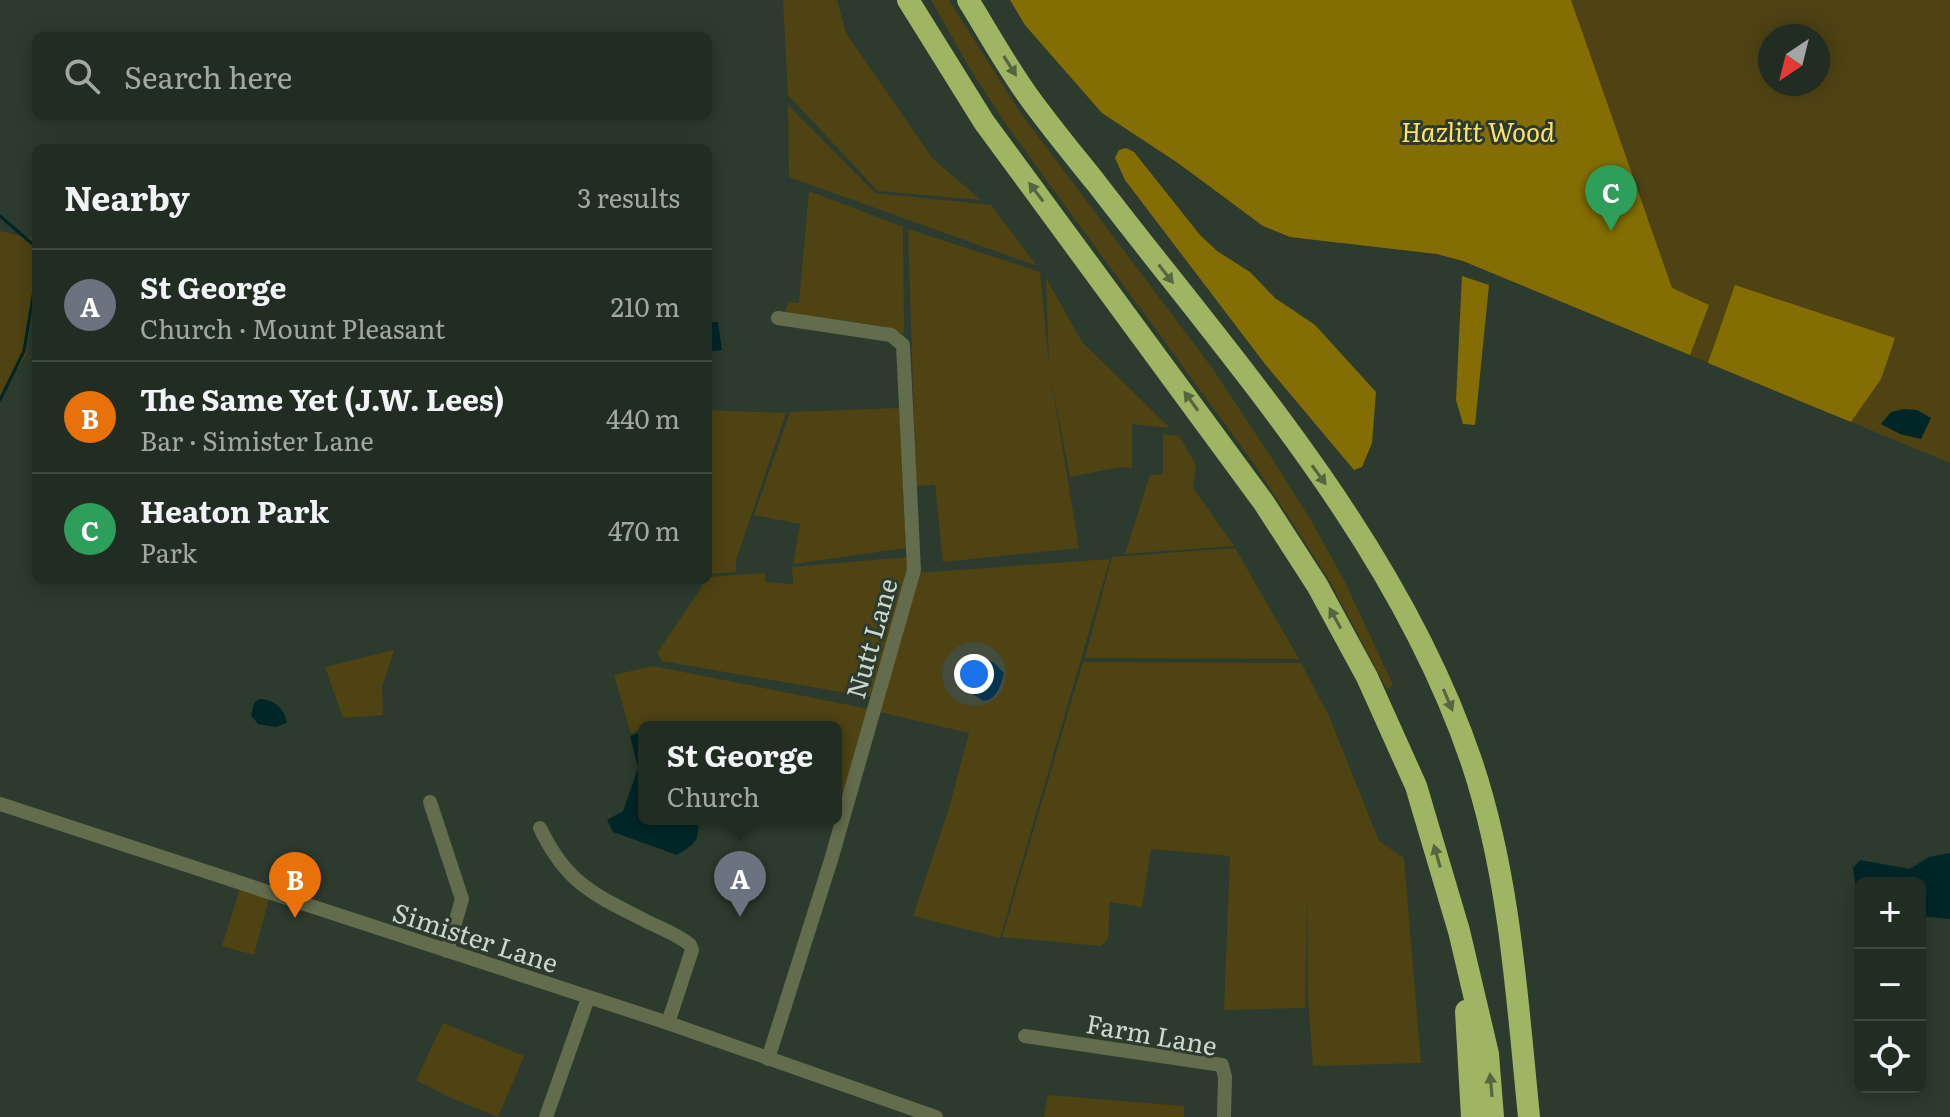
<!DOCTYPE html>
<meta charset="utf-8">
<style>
body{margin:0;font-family:Literata,serif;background:#29342a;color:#f1f3f6}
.controls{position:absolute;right:24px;bottom:24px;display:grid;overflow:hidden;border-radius:12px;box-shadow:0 4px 20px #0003}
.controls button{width:72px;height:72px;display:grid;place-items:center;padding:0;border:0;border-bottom:2px solid #3e4840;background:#212c22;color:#f1f3f6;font:40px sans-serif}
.compass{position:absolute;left:1758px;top:24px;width:72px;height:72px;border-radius:50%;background:#212c22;box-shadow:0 4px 20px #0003;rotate:215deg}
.you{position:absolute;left:974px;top:674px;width:28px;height:28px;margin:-20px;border:6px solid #fff;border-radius:50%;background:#1a73e8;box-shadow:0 0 0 12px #1a73e833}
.badge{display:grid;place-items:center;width:52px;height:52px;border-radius:50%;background:#95b2f1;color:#fff;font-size:26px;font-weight:700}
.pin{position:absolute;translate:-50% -66px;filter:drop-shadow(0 2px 4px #0008)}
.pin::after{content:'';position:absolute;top:42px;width:28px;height:24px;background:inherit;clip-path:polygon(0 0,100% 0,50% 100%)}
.popup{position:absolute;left:638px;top:721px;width:204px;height:104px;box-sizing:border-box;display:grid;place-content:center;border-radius:12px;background:#212c22;filter:drop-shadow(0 2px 6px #0005);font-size:26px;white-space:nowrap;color:#a2a7a5}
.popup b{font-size:30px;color:#f1f3f6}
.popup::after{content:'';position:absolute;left:50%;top:100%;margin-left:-16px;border:16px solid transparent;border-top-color:#212c22}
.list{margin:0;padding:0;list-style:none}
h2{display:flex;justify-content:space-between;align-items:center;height:104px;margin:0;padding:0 32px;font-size:34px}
h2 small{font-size:26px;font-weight:400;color:#a2a7a5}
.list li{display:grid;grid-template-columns:52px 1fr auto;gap:24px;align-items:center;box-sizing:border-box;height:112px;padding:0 32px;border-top:2px solid #3e4840}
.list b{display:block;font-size:30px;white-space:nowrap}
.list p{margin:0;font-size:26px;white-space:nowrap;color:#a2a7a5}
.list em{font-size:26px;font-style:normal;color:#a2a7a5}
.icon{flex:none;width:44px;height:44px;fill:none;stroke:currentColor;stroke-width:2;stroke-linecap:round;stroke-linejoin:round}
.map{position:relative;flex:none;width:1950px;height:1117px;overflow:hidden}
.search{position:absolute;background:#212c22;box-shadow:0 4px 20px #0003;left:32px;top:32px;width:680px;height:88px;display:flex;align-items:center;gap:20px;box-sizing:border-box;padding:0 28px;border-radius:12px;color:#a2a7a5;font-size:30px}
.panel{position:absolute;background:#212c22;box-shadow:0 4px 20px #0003;left:32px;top:144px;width:680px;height:440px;border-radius:12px}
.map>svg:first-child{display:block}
.green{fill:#4f4314;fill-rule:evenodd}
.forest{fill:#846e04}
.water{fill:#002628}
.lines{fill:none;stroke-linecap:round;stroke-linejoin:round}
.stream{stroke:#002628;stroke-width:3}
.minor{stroke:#636c4c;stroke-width:14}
.highway{stroke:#a0b563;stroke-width:22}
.oneway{fill:#556640}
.labels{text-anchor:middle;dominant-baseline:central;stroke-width:6;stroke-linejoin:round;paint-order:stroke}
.park-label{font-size:26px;font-style:italic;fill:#ffe16b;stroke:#2c3b2d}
.street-label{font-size:26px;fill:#ccd6cd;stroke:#2c3b2d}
</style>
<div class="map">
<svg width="1950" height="1117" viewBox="0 0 1950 1117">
<rect width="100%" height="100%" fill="#2c3b2d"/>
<g class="green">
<path d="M783,0H837L846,33L933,159L981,200L878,191L788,95Z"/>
<path d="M931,0H949L1022,115L1213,369L1273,460L1312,522L1345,582L1393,685L1387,689L1328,578L1257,468L1007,126L969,67Z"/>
<path d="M1010,0H1950V463L1463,261L1437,254L1290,237L1263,226L1178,163L1102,113L1025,25ZM1770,36H1818V84H1770Z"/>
<path d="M788,105L875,193L991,205L1037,266L789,177Z"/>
<path d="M809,191L903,227L904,334L882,326L784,313L789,302L799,303Z"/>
<path d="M908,229L1040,272L1049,365L1046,278L1082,342L1170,428L1132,424V468L1120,467L1070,477L1051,378L1079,548L943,562L935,485L916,486Z"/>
<path d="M0,231L36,239V282L26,355L0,398Z"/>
<path d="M900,408L906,548L793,564L800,524L754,515L790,412Z"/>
<path d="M708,410L786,413L736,560V572L708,574Z"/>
<path d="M1163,434L1179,436L1196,465L1193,488L1234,546L1125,554L1150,475L1163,474Z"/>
<path d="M1235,548L1299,659L1085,658L1112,557Z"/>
<path d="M908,557L907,581L875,698L662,661L657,653L701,588L703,580H708V577L765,573V582L793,584L792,567Z"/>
<path d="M1110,559L1000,938L913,916L949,808L969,733L879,712L918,573Z"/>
<path d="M394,650L382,687L383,715L343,718L325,667Z"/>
<path d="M1083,662L1301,663L1329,716L1379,841L1404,858L1421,1063L1313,1066L1308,997L1307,895L1305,1008L1224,1010L1230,856L1151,849L1142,907L1110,902L1108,939L1101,946L1002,937Z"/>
<path d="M653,666L869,709L836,817V727H643L631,734L614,675Z"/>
<path d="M240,888L269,898L254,955L222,946Z"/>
<path d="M443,1023L524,1056L498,1117L447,1096L416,1080Z"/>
<path d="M1048,1095L1184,1106V1117H1044Z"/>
</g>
<g class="forest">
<path d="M1010,0H1571L1672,288L1709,305L1690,355L1463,261L1437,254L1290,237L1263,226L1178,163L1102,113L1025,25Z"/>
<path d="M1126,148L1134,152L1200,235L1217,251L1250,272L1275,298L1315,325L1376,392L1372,443L1362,467L1354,470L1265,364L1125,180L1115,158L1119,150Z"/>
<path d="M1462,276L1489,285L1475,425L1463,424L1456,400Z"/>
<path d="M1735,285L1895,338L1881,379L1851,422L1708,363Z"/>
</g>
<g class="water">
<path d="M708,322H718L722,350L708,352Z"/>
<path d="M1904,409L1917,410L1931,418L1921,439L1900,434L1881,424L1891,412Z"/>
<path d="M985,659L993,662L1004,673C1001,685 997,699 984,701L974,695C969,682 972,666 985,659Z"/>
<path d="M259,699C274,699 284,708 287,723L276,727L258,724L251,715L254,703Z"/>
<path d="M643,731L644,819H698C700,841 695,844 677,855L613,832L607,820L623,811L638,768L630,736Z"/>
<path d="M1950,853V919L1920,916V883H1860V903H1858L1853,868L1860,860L1910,869L1929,857Z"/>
</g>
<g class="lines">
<g class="stream">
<path d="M0,216L36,247"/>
<path d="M0,400L24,351L36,278"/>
</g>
<g class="minor">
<path d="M430,802L462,899L447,951"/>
<path d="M0,804L668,1023L936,1117"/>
<path d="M540,828C568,887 598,896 652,924C665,930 680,936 690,945L692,950L668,1023"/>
<path d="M1025,1036L1222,1065L1225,1077L1224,1117"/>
<path d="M768,1059L831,860L914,570L903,345L891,335L778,318"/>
<path d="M546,1117L588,998"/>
</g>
<g class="highway">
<path d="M908,0L984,122L1264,503L1317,585L1367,677L1416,786L1459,931L1488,1054L1493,1117"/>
<path d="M968,0C987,31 1005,63 1026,93C1048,124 1073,154 1097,184C1236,365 1398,543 1472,763C1510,877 1517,998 1529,1117"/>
<path d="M1466,1011L1472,1117"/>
</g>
</g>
<defs><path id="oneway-solid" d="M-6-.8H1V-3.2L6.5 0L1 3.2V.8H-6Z" transform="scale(2)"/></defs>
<g class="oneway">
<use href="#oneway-solid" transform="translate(1010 66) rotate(58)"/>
<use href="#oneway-solid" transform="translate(1036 192) rotate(-127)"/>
<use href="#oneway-solid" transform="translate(1166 274) rotate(52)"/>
<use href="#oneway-solid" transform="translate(1191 401) rotate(-126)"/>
<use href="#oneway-solid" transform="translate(1319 475) rotate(54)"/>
<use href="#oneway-solid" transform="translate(1335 618) rotate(-119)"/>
<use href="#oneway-solid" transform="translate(1448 700) rotate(67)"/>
<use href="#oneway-solid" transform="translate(1437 856) rotate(-106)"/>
<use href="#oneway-solid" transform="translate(1491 1085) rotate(-95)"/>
</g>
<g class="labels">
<g class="park-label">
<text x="1478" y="130">Hazlitt Wood</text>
</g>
<g class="street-label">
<text transform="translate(870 638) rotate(-74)">Nutt Lane</text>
<text transform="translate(476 936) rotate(18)">Simister Lane</text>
<text transform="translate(1152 1033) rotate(10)">Farm Lane</text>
</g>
</g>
</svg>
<div class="controls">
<button>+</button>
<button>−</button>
<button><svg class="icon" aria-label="locate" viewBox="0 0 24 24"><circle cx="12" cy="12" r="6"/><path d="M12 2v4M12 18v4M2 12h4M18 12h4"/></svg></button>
</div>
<svg class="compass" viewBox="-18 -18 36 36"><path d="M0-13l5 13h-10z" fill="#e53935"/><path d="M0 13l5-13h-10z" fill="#a2a7a5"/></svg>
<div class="you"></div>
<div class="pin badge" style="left:740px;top:917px;background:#6b7280">A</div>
<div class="popup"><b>St George</b>Church</div>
<div class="pin badge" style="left:295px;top:918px;background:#e8710a">B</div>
<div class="pin badge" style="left:1611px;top:231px;background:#2e9e5b">C</div>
<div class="search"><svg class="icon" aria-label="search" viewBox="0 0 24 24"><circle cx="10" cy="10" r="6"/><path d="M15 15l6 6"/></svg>Search here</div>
<section class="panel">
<h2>Nearby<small>3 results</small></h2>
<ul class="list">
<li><span class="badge" style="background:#6b7280">A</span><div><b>St George</b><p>Church · Mount Pleasant</p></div><em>210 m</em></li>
<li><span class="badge" style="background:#e8710a">B</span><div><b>The Same Yet (J.W. Lees)</b><p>Bar · Simister Lane</p></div><em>440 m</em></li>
<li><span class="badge" style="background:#2e9e5b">C</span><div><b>Heaton Park</b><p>Park</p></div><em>470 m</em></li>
</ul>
</section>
</div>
